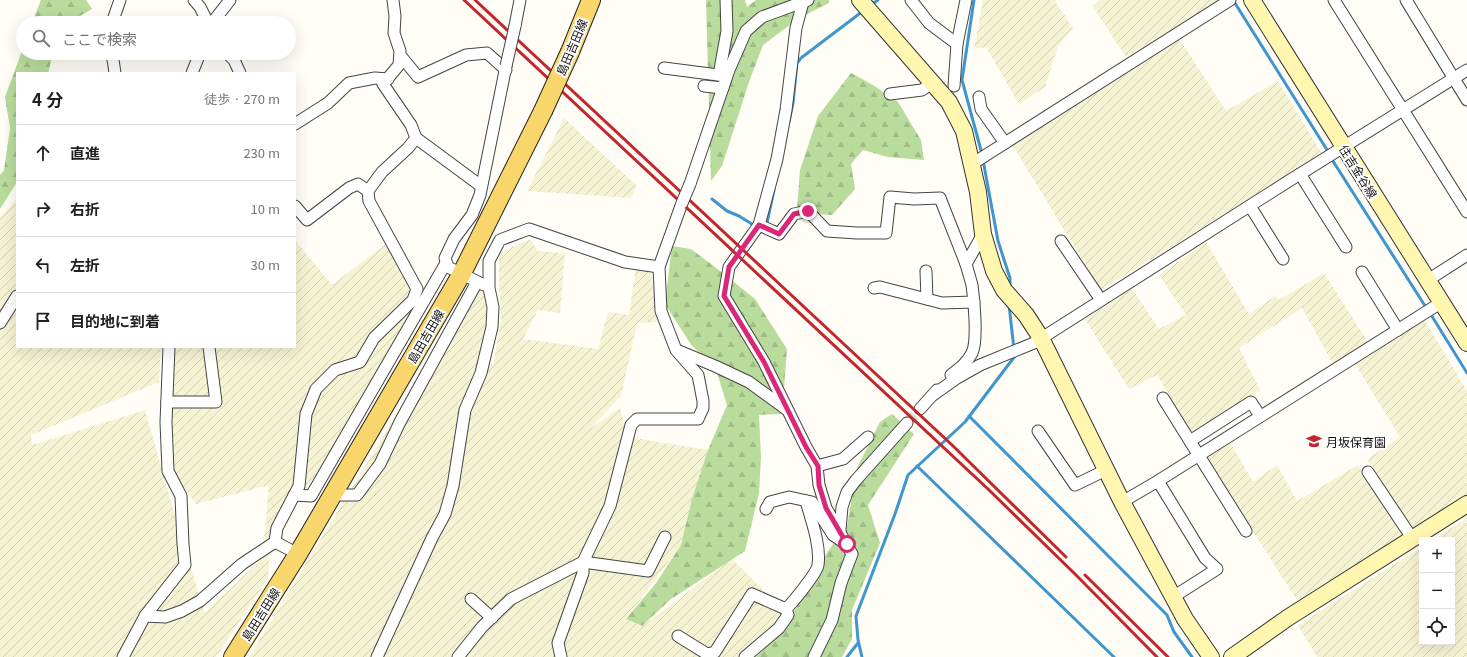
<!DOCTYPE html>
<html lang="ja">
<meta charset="utf-8">
<style>
body{margin:0;font-family:Georgia,"Noto Sans JP",serif;background:#f2f2f2;color:#202124}
.controls{position:absolute;right:12px;bottom:12px;display:grid;overflow:hidden;border-radius:0px;box-shadow:0 4px 16px #0002}
.controls button{width:36px;height:36px;display:grid;place-items:center;padding:0;border:0;border-bottom:1px solid #e0e0e0;background:#fff;color:#202124;font:20px sans-serif}
.stop{position:absolute;width:12px;height:12px;margin:-9px;border:3px solid #db2777;border-radius:50%;background:#fff}
.stop.end{background:#db2777;border-color:#fff;box-shadow:0 1px 4px #0008}
.list{margin:0;padding:0;list-style:none}
h2{display:flex;justify-content:space-between;align-items:center;height:52px;margin:0;padding:0 16px;font-size:17px}
h2 small{font-size:13px;font-weight:400;color:#757577}
.list li{display:grid;grid-template-columns:26px 1fr auto;gap:12px;align-items:center;box-sizing:border-box;height:56px;padding:0 16px;border-top:1px solid #e0e0e0}
.list b{display:block;font-size:15px;white-space:nowrap}
.list em{font-size:13px;font-style:normal;color:#757577}
.icon{flex:none;width:22px;height:22px;fill:none;stroke:currentColor;stroke-width:2;stroke-linecap:round;stroke-linejoin:round}
.map{position:relative;flex:none;width:1467px;height:657px;overflow:hidden}
.search{position:absolute;background:#fff;box-shadow:0 4px 16px #0002;left:16px;top:16px;width:280px;height:44px;display:flex;align-items:center;gap:10px;box-sizing:border-box;padding:0 14px;border-radius:22px;color:#757577;font-size:15px}
.panel{position:absolute;background:#fff;box-shadow:0 4px 16px #0002;left:16px;top:72px;width:280px;height:276px;border-radius:0px}
.map>svg:first-child{display:block}
.farmland{fill:url(#farmland-furrows)}
.forest{fill:url(#forest-firs)}
.lines{fill:none;stroke-linecap:round;stroke-linejoin:round}
.stream{stroke:#3f96cf;stroke-width:3}
.street-tunnel{stroke:#dbdad3;stroke-width:11;stroke-dasharray:11 5.5;stroke-linecap:butt}
.street-casing{stroke:#444;stroke-width:13}
.secondary-casing{stroke:#333;stroke-width:18}
.primary-casing{stroke:#222;stroke-width:20}
.street{stroke:#fff;stroke-width:11}
.secondary{stroke:#fff6b0;stroke-width:16}
.primary{stroke:#f9d66b;stroke-width:18}
.rail{stroke:#c4262e;stroke-width:3}
.street-bridge-casing{stroke:#444;stroke-width:13;stroke-linecap:butt}
.primary-bridge-casing{stroke:#222;stroke-width:20;stroke-linecap:butt}
.street-bridge{stroke:#fff;stroke-width:11}
.primary-bridge{stroke:#f9d66b;stroke-width:18}
.route{stroke:#db2777;stroke-width:5}
.labels{text-anchor:middle;dominant-baseline:central;stroke-width:4;stroke-linejoin:round;paint-order:stroke}
.street-label{font-size:12px;fill:#111;stroke:#fff}
.poi-label{font-size:12px;fill:#111;stroke:#fff;text-anchor:start}
</style>
<div class="map">
<svg width="1467" height="657" viewBox="0 0 1467 657">
<defs>
<pattern id="farmland-furrows" width="10" height="10" patternUnits="userSpaceOnUse"><rect width="10" height="10" fill="#f6f3d4"/><path d="M-1 1l2-2M0 10L10 0M9 11l2-2" fill="none" stroke="#d2cfb5"/></pattern>
<pattern id="forest-firs" width="22" height="20" patternUnits="userSpaceOnUse"><rect width="22" height="20" fill="#b9dc9c"/><path d="M5 1l3.5 6h-7zM16 11l3.5 6h-7z" fill="#9ebc85"/></pattern>
</defs>
<rect width="100%" height="100%" fill="#fffdf5"/>
<g class="farmland">
<path d="M983,0H1056L1055,1L1073,28L1058,46L1045,87L1019,104L986,47L974,49Z"/>
<path d="M1100,0H1219L1126,57L1093,7Z"/>
<path d="M1180,40L1226,111L1278,81L1322,154L1101,290L1013,146Z"/>
<path d="M564,118L637,186L631,198L527,191Z"/>
<path d="M17,199V347H161L159,382L31,435L32,445L145,410L183,544L205,613L270,551L268,578L216,657H0V217Z"/>
<path d="M530,239L538,251L565,253L560,313L538,310L523,339L598,349L608,312L629,315L636,267L651,273L657,322L637,323L621,396L591,428L620,408L628,437L708,450L681,545L626,619L642,626L732,559L788,615L746,657H249L477,282L489,288L484,361L493,365L501,321L499,284V253Z"/>
<path d="M295,240L332,285L387,243L414,289L411,297L359,357L350,362L325,371L317,384L296,483L292,492L272,524L270,537L264,540L269,485L196,504L178,479L172,466V430L174,347H295Z"/>
<path d="M1206,242L1249,314L1275,296L1279,300L1324,273L1368,342L1333,364L1302,308L1239,348L1260,390L1192,434L1157,375L1129,389L1085,319L1132,289L1159,329L1186,315L1159,275Z"/>
<path d="M411,309L415,311L343,436L305,490L309,412L320,389L336,372L363,367L382,333Z"/>
<path d="M1424,319L1467,391V495L1413,528L1367,459L1400,437L1355,364Z"/>
<path d="M1230,442L1253,482L1277,465L1297,501L1358,465L1403,536L1297,600L1205,457Z"/>
<path d="M1467,518V657H1317L1298,625L1422,547V642H1452V540H1433Z"/>
</g>
<g class="forest">
<path d="M41,0H86L92,9L68,23H32Z"/>
<path d="M706,0H745L747,7L756,0H829V3L799,18L763,45L749,82L722,166L711,181Z"/>
<path d="M23,48V53H53L48,73H17V182L0,209V175L4,170L10,128L5,97Z"/>
<path d="M851,73L873,85L898,102L921,140L924,160L888,157L863,150L851,164L855,189L832,215L816,214L797,209L800,170L818,116Z"/>
<path d="M672,246L691,249L724,274L755,299L787,349L782,414L759,415L761,458L759,493L745,551L671,599L642,626L626,619L656,583L681,545L692,499L708,450L727,405L715,366L692,346L665,304Z"/>
<path d="M892,414L914,434L868,505L880,543L852,610V639L842,657H756L763,650L795,610L828,551L847,526L857,468L880,422Z"/>
</g>
<g class="lines">
<g class="stream">
<path d="M974,0L962,80L982,154"/>
<path d="M1233,0L1329,153"/>
<path d="M871,5L878,0"/>
<path d="M789,122L793,103L797,63L801,58L863,11"/>
<path d="M1331,158L1427,309"/>
<path d="M983,160L998,241L1010,278V287"/>
<path d="M712,199L727,211L739,216L755,226"/>
<path d="M765,225L767,223L774,190"/>
<path d="M1009,305L1014,349"/>
<path d="M1430,313L1467,373"/>
<path d="M969,416L1167,615L1174,632L1192,657"/>
<path d="M917,466L1114,657"/>
<path d="M847,657L858,643"/>
<path d="M862,657L858,640L856,616L895,514L908,475L965,422L1015,356V354"/>
</g>
<path class="street-tunnel" d="M907,423L920,409"/>
<defs>
<g id="street">
<path d="M194,0L200,7L208,23"/>
<path d="M393,0L395,16L394,33L400,51L399,65L383,84L411,125L416,138L481,186"/>
<path d="M911,0L929,23L957,44L954,86"/>
<path d="M1334,0L1467,212"/>
<path d="M1406,0L1467,100"/>
<path d="M803,2L796,28L786,110L777,159L759,225L729,267L724,296L764,362L806,447L817,466L819,485L826,508L852,554L841,583L832,620L814,657"/>
<path d="M112,23L120,0"/>
<path d="M212,23L230,0"/>
<path d="M515,26L520,0"/>
<path d="M957,44L966,0"/>
<path d="M112,53L115,73"/>
<path d="M227,53L234,60L240,73"/>
<path d="M400,55L418,77L466,55L487,53L506,70"/>
<path d="M664,68L726,76"/>
<path d="M192,73L200,53"/>
<path d="M719,75L727,31L726,0"/>
<path d="M704,86L723,88"/>
<path d="M890,94L922,90L932,83"/>
<path d="M979,97L981,109L1005,143"/>
<path d="M295,124L328,103L349,83L375,78L388,79"/>
<path d="M972,164L1230,0"/>
<path d="M1300,174L1346,247"/>
<path d="M690,184L729,70L746,31L762,17L808,0"/>
<path d="M295,206L307,220L349,188L358,184L368,191"/>
<path d="M1250,206L1283,259"/>
<path d="M759,225L779,234L794,214L808,211L827,231L857,233H886L890,197L914,199L940,198L966,264"/>
<path d="M1061,241L1101,300"/>
<path d="M926,271L927,299"/>
<path d="M1362,272L1398,330"/>
<path d="M1428,280L1467,255"/>
<path d="M484,285L448,267L445,258L454,239L472,215L480,195L506,66"/>
<path d="M874,288L880,287L942,303L974,302"/>
<path d="M0,323L17,296"/>
<path d="M679,351L715,366L749,382L786,409"/>
<path d="M951,375C960,368 967,363 972,353C978,341 974,299 972,285C970,278 968,271 966,264L983,234"/>
<path d="M933,395L957,378L980,365L1034,343L1284,184L1467,70"/>
<path d="M1163,398L1246,531"/>
<path d="M167,402H216L209,347"/>
<path d="M920,409L937,390"/>
<path d="M1038,431L1075,485L1106,470"/>
<path d="M1190,441L1251,402L1260,416"/>
<path d="M817,466L843,459L868,437"/>
<path d="M1368,472L1412,538"/>
<path d="M1158,481L1205,558L1217,569L1173,597"/>
<path d="M294,495L311,496L446,263"/>
<path d="M332,495H357L380,464L400,422L477,282"/>
<path d="M1122,502L1158,481L1442,302"/>
<path d="M766,509L770,502L789,497L812,502L833,535L845,543"/>
<path d="M840,530L842,507L847,492L856,480L907,423"/>
<path d="M275,542L298,554"/>
<path d="M471,599L492,618"/>
<path d="M145,616L165,617L182,611L200,601L242,564L275,542L277,528L299,486L306,414L316,389L335,370L360,362L374,338L413,300L417,289L369,201L368,191L382,172L408,148L416,138"/>
<path d="M678,636L707,654L715,652L752,594L786,609C793,602 817,573 818,565C821,546 811,519 806,501"/>
<path d="M123,657L145,616L185,565L183,544L181,496L168,471L166,422L169,347"/>
<path d="M377,657L432,538L445,514L453,486L465,410L481,373L492,327L493,307L489,288V261L500,240L529,229L625,262L659,267"/>
<path d="M458,657L482,627L511,599L583,562L610,506L631,425L637,419H698L703,408V401L698,375L676,350L661,311L659,267L682,203"/>
<path d="M561,657L558,643L583,573V562L648,571L665,537"/>
<path d="M745,657L779,628L788,615L786,609"/>
</g>
<g id="secondary">
<path d="M860,0L949,102L964,131L978,192L983,234L994,271L1004,290L1026,315L1041,338L1122,502L1185,619L1211,657"/>
<path d="M1252,0L1467,343"/>
<path d="M1232,657L1289,617L1467,504"/>
</g>
<g id="primary">
<path d="M570,52L591,0"/>
<path d="M233,657L298,554L461,275L543,111"/>
</g>
</defs>
<use href="#street" class="street-casing"/>
<use href="#secondary" class="secondary-casing"/>
<use href="#primary" class="primary-casing"/>
<use href="#street" class="street"/>
<use href="#secondary" class="secondary"/>
<use href="#primary" class="primary"/>
<g class="rail">
<path d="M464,0L988,489L1076,575L1157,657"/>
<path d="M475,0L951,444L1066,557"/>
<path d="M1085,575L1168,657"/>
</g>
<defs>
<g id="street-bridge">
<path d="M506,66L515,26"/>
<path d="M682,203L690,184"/>
</g>
<path id="primary-bridge" d="M543,111L570,52"/>
</defs>
<use href="#street-bridge" class="street-bridge-casing"/>
<use href="#primary-bridge" class="primary-bridge-casing"/>
<use href="#street-bridge" class="street-bridge"/>
<use href="#primary-bridge" class="primary-bridge"/>
</g>
<g class="lines">
<path class="route" d="M808,211L794,214L779,234L759,225L729,267L724,296L764,362L806,447L818,466L819,485L826,508L847,544"/>
</g>
<defs>
<symbol id="school-bare" viewBox="-9 -9 18 18"><path d="M0-5L7-2L0 1L-7-2ZM-4 1L0 2.5L4 1V4Q0 6-4 4Z" fill="#c4262e" stroke="#fff" stroke-width="2.5" paint-order="stroke"/></symbol>
</defs>
<g fill-rule="evenodd">
<use href="#school-bare" x="1303" y="430" width="22" height="22"/>
</g>
<g class="labels">
<g class="street-label">
<text transform="translate(571 47) rotate(-67)">島田吉田線</text>
<text transform="translate(1359 171) rotate(58)">住吉金谷線</text>
<text transform="translate(425 336) rotate(-60)">島田吉田線</text>
<text transform="translate(260 614) rotate(-58)">島田吉田線</text>
</g>
<g class="poi-label">
<text x="1326" y="441">月坂保育園</text>
</g>
</g>
</svg>
<div class="controls">
<button>+</button>
<button>−</button>
<button><svg class="icon" aria-label="locate" viewBox="0 0 24 24"><circle cx="12" cy="12" r="6"/><path d="M12 2v4M12 18v4M2 12h4M18 12h4"/></svg></button>
</div>
<div class="stop" style="left:847px;top:544px"></div>
<div class="stop end" style="left:808px;top:211px"></div>
<div class="search"><svg class="icon" aria-label="search" viewBox="0 0 24 24"><circle cx="10" cy="10" r="6"/><path d="M15 15l6 6"/></svg>ここで検索</div>
<section class="panel">
<h2>4 分<small>徒歩 · 270 m</small></h2>
<ul class="list">
<li><svg class="icon" aria-label="ahead" viewBox="0 0 24 24"><path d="M12 20V5M6 11l6-6 6 6"/></svg><div><b>直進</b></div><em>230 m</em></li>
<li><svg class="icon" aria-label="right" viewBox="0 0 24 24"><path d="M7 20v-9h11M14 6l5 5-5 5"/></svg><div><b>右折</b></div><em>10 m</em></li>
<li><svg class="icon" aria-label="left" viewBox="0 0 24 24"><path d="M17 20v-9H6M10 6l-5 5 5 5"/></svg><div><b>左折</b></div><em>30 m</em></li>
<li><svg class="icon" aria-label="arrive" viewBox="0 0 24 24"><path d="M6 21V4h12l-3 4 3 4H6"/></svg><div><b>目的地に到着</b></div></li>
</ul>
</section>
</div>
